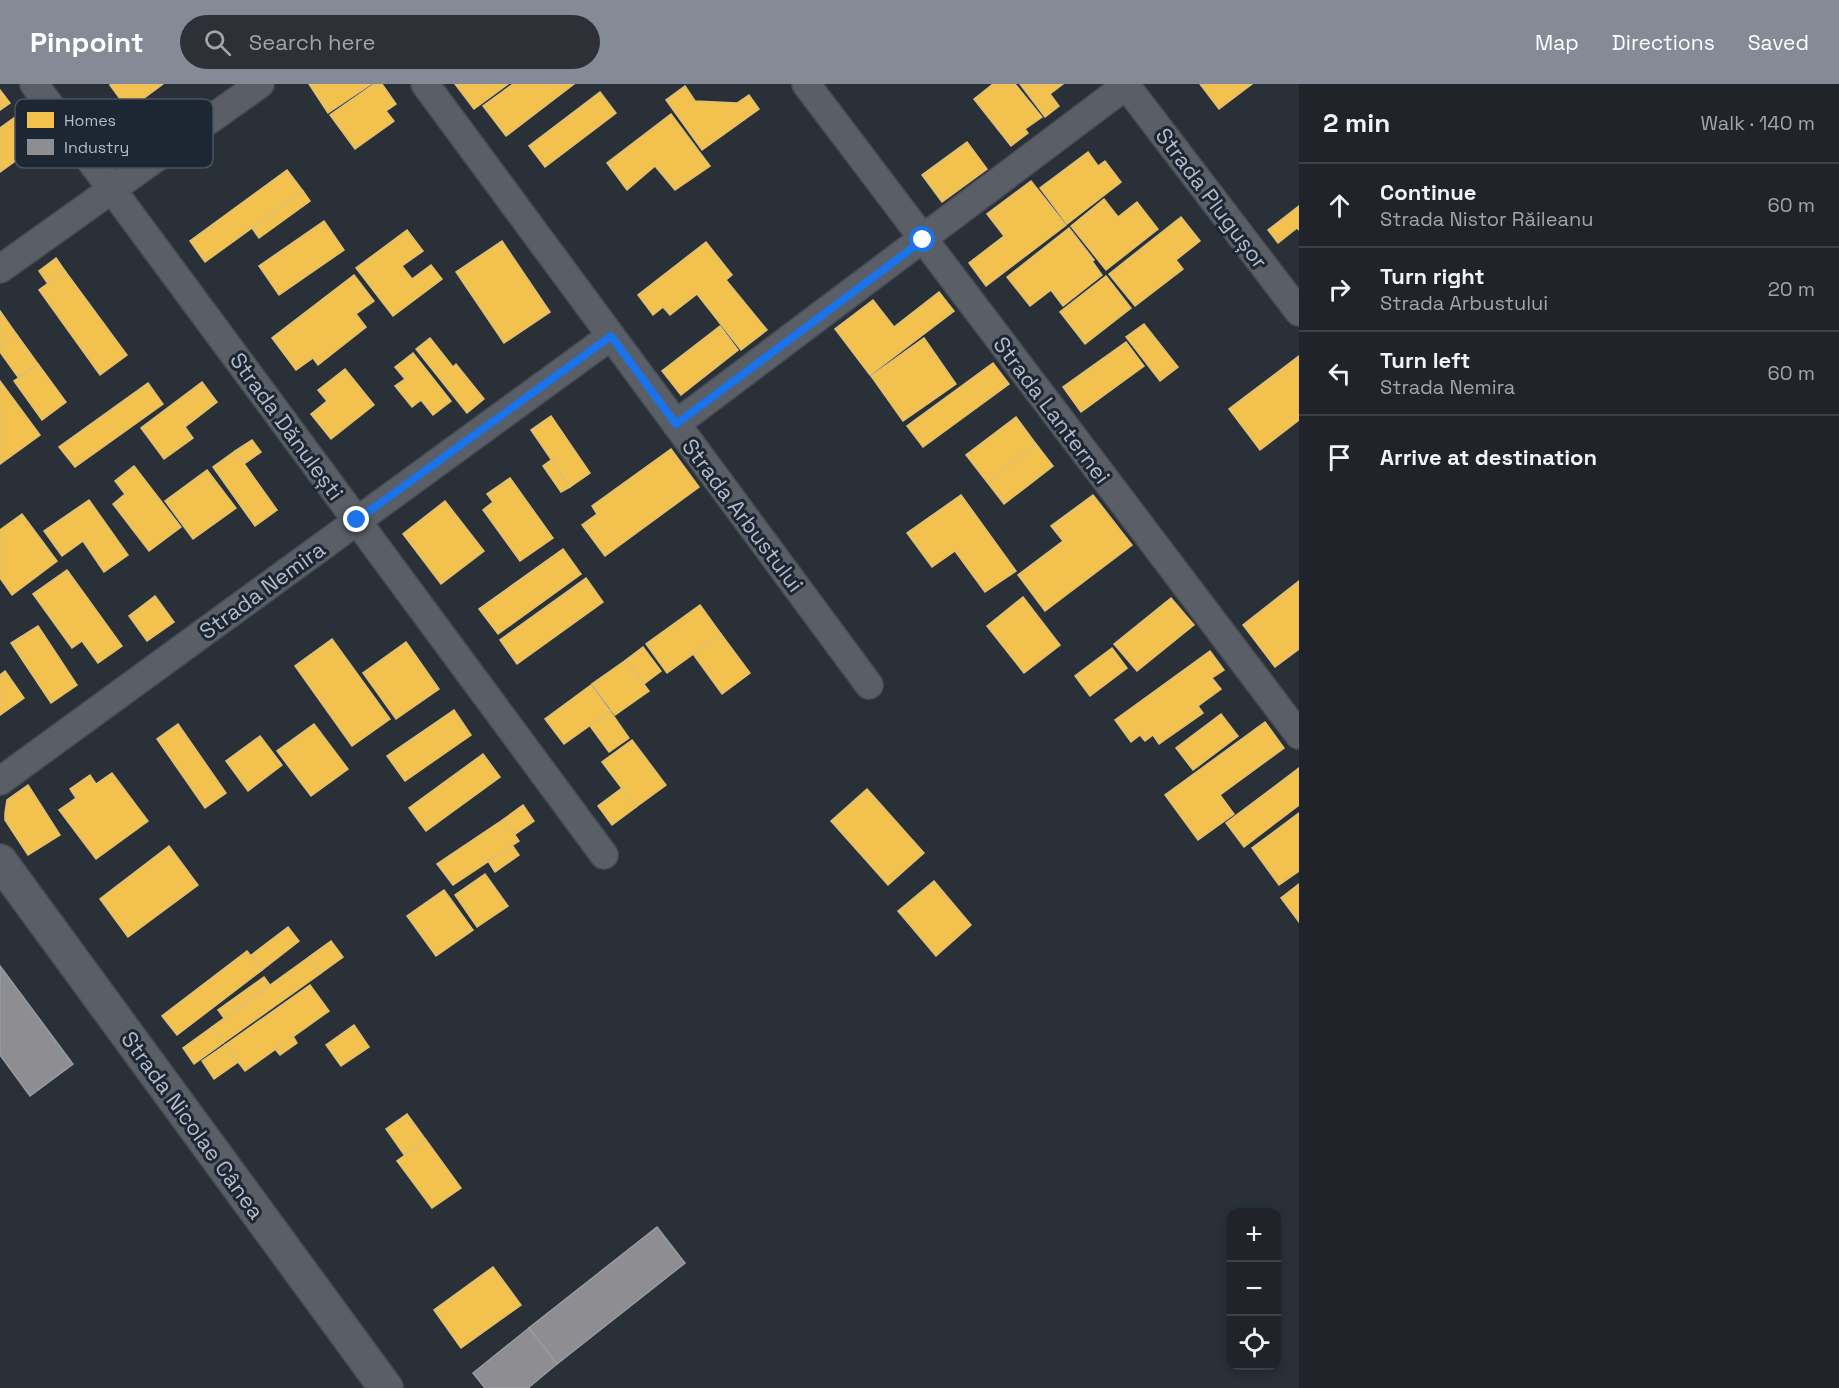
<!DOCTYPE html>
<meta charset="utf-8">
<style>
body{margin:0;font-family:"Space Grotesk",sans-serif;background:#2d3036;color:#f1f3f6}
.controls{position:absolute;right:18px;bottom:18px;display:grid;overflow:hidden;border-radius:12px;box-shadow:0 3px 9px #0003}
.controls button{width:54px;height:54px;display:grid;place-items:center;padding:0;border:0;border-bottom:2px solid #3d4147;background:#20242a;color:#f1f3f6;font:30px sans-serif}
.stop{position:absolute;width:18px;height:18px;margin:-14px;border:4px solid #1a73e8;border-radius:50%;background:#fff}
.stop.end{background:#1a73e8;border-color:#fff;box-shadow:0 2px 6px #0008}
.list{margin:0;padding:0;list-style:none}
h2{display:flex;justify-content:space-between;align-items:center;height:78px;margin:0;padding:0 24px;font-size:26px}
h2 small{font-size:20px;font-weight:400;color:#a2a4a8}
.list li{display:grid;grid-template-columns:39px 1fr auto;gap:18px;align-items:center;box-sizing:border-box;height:84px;padding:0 24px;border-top:2px solid #3d4147}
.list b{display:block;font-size:22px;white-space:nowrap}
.list p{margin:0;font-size:20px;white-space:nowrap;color:#a2a4a8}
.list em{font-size:20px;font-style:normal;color:#a2a4a8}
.icon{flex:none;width:33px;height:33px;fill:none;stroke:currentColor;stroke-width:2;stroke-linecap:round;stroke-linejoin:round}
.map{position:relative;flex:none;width:1299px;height:1304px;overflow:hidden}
header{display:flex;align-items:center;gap:36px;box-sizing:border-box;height:84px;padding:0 30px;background:#848b96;color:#fff}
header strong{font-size:28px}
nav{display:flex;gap:33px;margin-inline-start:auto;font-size:21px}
.search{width:420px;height:54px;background:#2d3036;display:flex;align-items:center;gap:15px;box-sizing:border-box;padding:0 21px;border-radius:33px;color:#a2a4a8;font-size:22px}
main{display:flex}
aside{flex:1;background:#20242a}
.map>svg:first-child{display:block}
.homes{fill:#f2c14e;stroke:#dfc073;stroke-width:1.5}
.industry{fill:#8d8d92;stroke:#999ba2;stroke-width:1.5}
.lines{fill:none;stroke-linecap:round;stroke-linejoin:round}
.minor-casing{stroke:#484c53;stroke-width:30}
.tertiary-casing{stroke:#484c53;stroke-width:36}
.minor{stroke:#5a5e66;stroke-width:27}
.tertiary{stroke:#5a5e66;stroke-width:33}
.route{stroke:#1a73e8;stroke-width:8}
.labels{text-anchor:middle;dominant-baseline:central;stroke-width:6;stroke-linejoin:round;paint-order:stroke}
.street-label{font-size:22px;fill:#b4bcc9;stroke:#1d2633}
.key{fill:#1d2633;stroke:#4a5360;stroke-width:1.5}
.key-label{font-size:16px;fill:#b4bcc9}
</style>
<header>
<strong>Pinpoint</strong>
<div class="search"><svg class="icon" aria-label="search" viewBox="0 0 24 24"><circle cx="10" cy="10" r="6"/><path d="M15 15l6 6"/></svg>Search here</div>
<nav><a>Map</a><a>Directions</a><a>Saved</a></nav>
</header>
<main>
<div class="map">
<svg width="1299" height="1304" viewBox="0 0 1299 1304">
<rect width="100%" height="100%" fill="#2a3038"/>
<g class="homes">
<path d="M112,0H163L128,26L110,1Z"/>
<path d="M309,0H371L328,29Z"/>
<path d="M374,0H382L396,20L386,27L394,37L355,65L330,31Z"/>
<path d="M455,0H508L474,25Z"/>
<path d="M513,0H574L506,52L483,22Z"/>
<path d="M993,0H1015L1042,33L1025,45L1028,49L1011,62L974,15Z"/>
<path d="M1020,0H1063L1050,10L1059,22L1045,33Z"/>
<path d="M1200,0H1252L1219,25Z"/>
<path d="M685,2L695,17L737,19L749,11L759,25L702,66L666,16Z"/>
<path d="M0,6L10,19L0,26Z"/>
<path d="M600,8L616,29L545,83L529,62Z"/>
<path d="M671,30L710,82L675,106L655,82L627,106L607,79Z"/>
<path d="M18,31L40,59L0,88V44Z"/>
<path d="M967,58L987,85L942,118L922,91Z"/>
<path d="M1088,68L1098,82L1105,77L1121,98L1067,140L1040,104Z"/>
<path d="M287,86L303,107L205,178L190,157Z"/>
<path d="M1031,97L1066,141L986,202L969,179L1004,152L987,130Z"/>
<path d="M303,107L310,117L259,154L252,144Z"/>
<path d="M1104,115L1118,133L1137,118L1158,145L1106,186L1071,142Z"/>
<path d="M1299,122V146L1297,144L1278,159L1268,146Z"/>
<path d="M1181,133L1200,157L1176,176L1183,185L1135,222L1109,190Z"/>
<path d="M324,137L344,166L279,211L259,182Z"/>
<path d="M1069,144L1094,176L1092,177L1102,191L1063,222L1051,206L1030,222L1007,193Z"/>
<path d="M407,146L423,167L402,182L412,195L431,181L442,195L393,232L356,184Z"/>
<path d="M502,157L550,228L504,259L456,188Z"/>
<path d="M706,158L732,191L726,196L767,246L741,266L697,210L670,231L663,223L653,231L638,211Z"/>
<path d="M56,174L65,187L48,200L39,187Z"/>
<path d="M65,187L127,271L100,291L39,206Z"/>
<path d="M354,191L374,217L356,230L366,243L318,281L313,274L296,286L272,254Z"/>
<path d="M1106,192L1131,224L1085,260L1060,228Z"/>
<path d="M939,208L954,227L870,291L835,245L873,216L894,243Z"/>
<path d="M0,227L17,251L0,263Z"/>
<path d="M1144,240L1178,283L1160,297L1126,253Z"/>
<path d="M720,242L738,266L681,311L662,287Z"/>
<path d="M17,251L38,280L18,293L0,268V263Z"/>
<path d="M430,254L453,283L456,280L484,315L467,329L416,265Z"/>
<path d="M924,254L956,300L903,337L871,292Z"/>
<path d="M1126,258L1144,282L1081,328L1063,303Z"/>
<path d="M413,269L451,317L433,331L421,316L412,323L395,302L405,295L395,283Z"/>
<path d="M1299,272V336L1260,366L1229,325Z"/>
<path d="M993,279L1009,300L923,363L907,342Z"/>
<path d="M38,280L66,318L42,336L14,297Z"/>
<path d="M345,285L374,321L331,355L311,330L327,317L318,306Z"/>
<path d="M0,297L40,351L0,380Z"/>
<path d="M202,298L217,318L185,343L193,354L164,375L141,344Z"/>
<path d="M148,299L163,320L75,383L59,363Z"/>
<path d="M551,332L590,389L570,403L531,346Z"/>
<path d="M1016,333L1036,360L987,398L966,371Z"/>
<path d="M252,356L261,368L244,380L235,367Z"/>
<path d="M1036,360L1053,382L1004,420L987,398Z"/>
<path d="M671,365L699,403L605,472L582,441L597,430L592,422Z"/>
<path d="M235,367L277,426L255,442L213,383Z"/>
<path d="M551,376L570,403L561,408L543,382Z"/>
<path d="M134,382L181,443L149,467L113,420L125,410L115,397Z"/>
<path d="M207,386L236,424L193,455L165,417Z"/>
<path d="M510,394L553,454L520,477L483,426L493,418L487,410Z"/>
<path d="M961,411L1016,487L985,508L955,467L932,483L907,449Z"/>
<path d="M1093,411L1132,461L1045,527L1018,491L1063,457L1051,442Z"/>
<path d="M89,416L128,471L104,488L83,457L62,472L44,447Z"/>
<path d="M445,417L484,467L441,500L403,450Z"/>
<path d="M22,430L57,477L12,511L0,494V446Z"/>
<path d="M563,465L581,490L498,550L479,525Z"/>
<path d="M67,486L122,562L98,579L82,557L72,564L33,510Z"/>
<path d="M586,494L603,518L517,580L500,556Z"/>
<path d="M1299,497V565L1275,583L1243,541Z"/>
<path d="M155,512L174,538L147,557L129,532Z"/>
<path d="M1023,513L1060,561L1024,589L987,542Z"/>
<path d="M1171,514L1194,541L1137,587L1114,560Z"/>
<path d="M700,521L721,550L667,589L646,560Z"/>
<path d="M38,542L77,601L51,619L11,559Z"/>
<path d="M721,550L750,589L722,610L693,570Z"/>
<path d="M332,555L390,635L352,662L295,582Z"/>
<path d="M406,558L439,605L396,635L363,589Z"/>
<path d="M643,563L661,587L644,600L626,576Z"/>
<path d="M1112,564L1127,584L1090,612L1075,592Z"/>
<path d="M1210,567L1224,586L1212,594L1221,605L1198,622L1203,629L1159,660L1153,651L1145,657L1140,651L1131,658L1115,636Z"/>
<path d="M626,576L649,607L615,631L592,600Z"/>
<path d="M5,587L24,614L0,631V591Z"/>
<path d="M591,601L610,627L564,660L545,635Z"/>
<path d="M454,626L471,651L405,697L387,672Z"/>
<path d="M610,627L629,654L609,668L590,642Z"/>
<path d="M1221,630L1238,652L1193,686L1176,664Z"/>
<path d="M1265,638L1284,664L1220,711L1234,730L1198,756L1165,711Z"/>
<path d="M178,640L226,709L205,724L157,655Z"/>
<path d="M314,640L348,685L311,712L277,667Z"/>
<path d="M260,652L282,681L248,707L226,677Z"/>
<path d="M632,656L666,701L636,723L602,678Z"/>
<path d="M483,670L500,693L426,747L409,724Z"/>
<path d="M1299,684V721L1244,763L1226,739Z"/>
<path d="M112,689L148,737L96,775L59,726L76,714L70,705L90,691L96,700Z"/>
<path d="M28,701L60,751L28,771L5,736V729L7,716Z"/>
<path d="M622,704L636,723L612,741L598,722Z"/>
<path d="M867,705L924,769L888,801L831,737Z"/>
<path d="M523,721L534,737L514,751L504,735Z"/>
<path d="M1299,729V787L1279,801L1252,764Z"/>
<path d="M504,735L519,757L453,801L437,780Z"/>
<path d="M512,761L519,771L495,788L488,777Z"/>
<path d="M169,762L198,801L128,853L100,815Z"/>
<path d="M485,790L508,822L477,843L455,811Z"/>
<path d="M934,797L971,841L936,872L898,827Z"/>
<path d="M1299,800V838L1281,814Z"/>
<path d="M444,806L473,846L436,872L407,832Z"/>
<path d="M288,843L299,857L262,886L250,872Z"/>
<path d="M331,857L343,873L321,889L309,873Z"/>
<path d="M247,867L262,886L177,951L162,932Z"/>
<path d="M309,873L321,889L223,959L212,943Z"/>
<path d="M264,893L270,901L224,934L218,926Z"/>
<path d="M310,901L329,927L245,987L225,961Z"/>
<path d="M354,941L369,963L341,982L326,961Z"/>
<path d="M212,943L223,959L194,980L183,964Z"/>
<path d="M293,952L297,959L280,971L275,965Z"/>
<path d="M225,961L238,978L214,995L202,977Z"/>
<path d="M407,1030L426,1056L405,1072L386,1045Z"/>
<path d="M426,1056L461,1104L432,1124L397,1077Z"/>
<path d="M493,1183L521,1221L461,1264L434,1226Z"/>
</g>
<g class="industry">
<path d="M0,882L73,980L30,1012L0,971Z"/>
<path d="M657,1143L685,1179L557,1280L529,1244Z"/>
<path d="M529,1244L557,1280L528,1304H485L473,1289Z"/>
</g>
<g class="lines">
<defs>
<g id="minor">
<path d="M34,0L604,771"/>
<path d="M425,0L869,601"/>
<path d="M806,0L1299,651"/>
<path d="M1125,0L1299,228"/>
<path d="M0,185L260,0"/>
<path d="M676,340L1128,0"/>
<path d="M0,697L611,252"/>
</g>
<path id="tertiary" d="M0,777L386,1304"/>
</defs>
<use href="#minor" class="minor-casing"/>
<use href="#tertiary" class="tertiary-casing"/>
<use href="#minor" class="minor"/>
<use href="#tertiary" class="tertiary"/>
</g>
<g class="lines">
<path class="route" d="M357,436L611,252L676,340L923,156"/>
</g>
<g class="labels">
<g class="street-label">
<text transform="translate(1212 114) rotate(53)">Strada Plugușor</text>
<text transform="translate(1052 326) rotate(53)">Strada Lanternei</text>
<text transform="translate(287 342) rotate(54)">Strada Dănulești</text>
<text transform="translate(743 431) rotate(53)">Strada Arbustului</text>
<text transform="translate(262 506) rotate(-36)">Strada Nemira</text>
<text transform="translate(193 1041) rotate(54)">Strada Nicolae Cânea</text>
</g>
</g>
<rect x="15" y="15" width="198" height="69" rx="9" class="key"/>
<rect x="27" y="28" width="27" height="16" fill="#f2c14e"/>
<rect x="27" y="55" width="27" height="16" fill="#8d8d92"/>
<g class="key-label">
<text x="64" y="42">Homes</text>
<text x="64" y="69">Industry</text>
</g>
</svg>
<div class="controls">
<button>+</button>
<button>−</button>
<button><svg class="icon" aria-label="locate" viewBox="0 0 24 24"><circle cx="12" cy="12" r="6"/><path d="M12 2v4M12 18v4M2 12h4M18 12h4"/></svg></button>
</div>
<div class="stop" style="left:923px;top:156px"></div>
<div class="stop end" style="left:357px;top:436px"></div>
</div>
<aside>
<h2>2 min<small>Walk · 140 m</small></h2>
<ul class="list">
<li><svg class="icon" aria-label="ahead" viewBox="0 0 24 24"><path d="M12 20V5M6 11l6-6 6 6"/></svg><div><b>Continue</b><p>Strada Nistor Răileanu</p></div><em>60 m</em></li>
<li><svg class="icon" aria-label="right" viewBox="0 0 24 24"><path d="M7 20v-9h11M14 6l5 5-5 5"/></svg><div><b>Turn right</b><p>Strada Arbustului</p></div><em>20 m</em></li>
<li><svg class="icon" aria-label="left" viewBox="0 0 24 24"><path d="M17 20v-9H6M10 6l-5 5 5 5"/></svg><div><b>Turn left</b><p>Strada Nemira</p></div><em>60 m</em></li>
<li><svg class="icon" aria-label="arrive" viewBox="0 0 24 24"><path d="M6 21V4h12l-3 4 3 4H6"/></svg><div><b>Arrive at destination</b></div></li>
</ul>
</aside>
</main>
